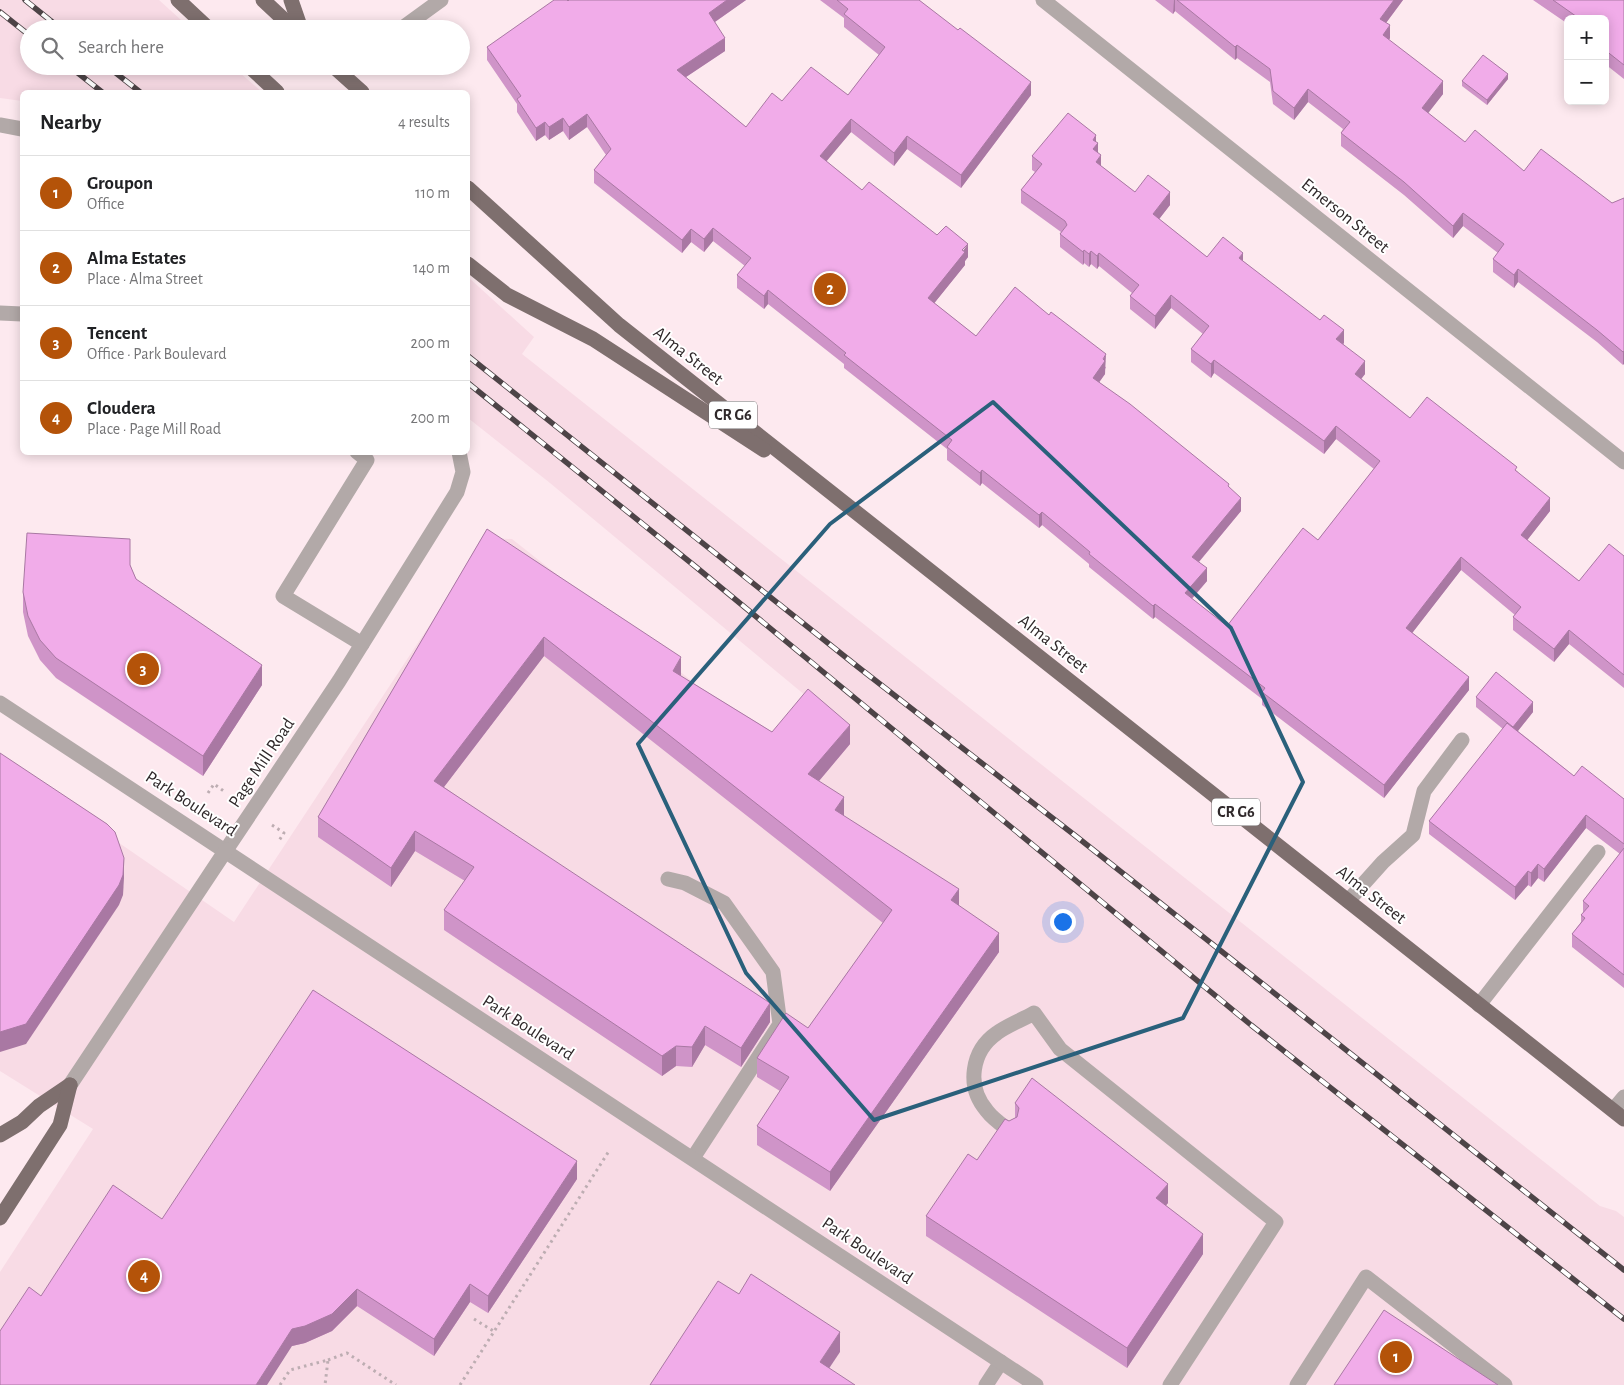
<!DOCTYPE html>
<meta charset="utf-8">
<style>
body{margin:0;font-family:"Alegreya Sans",sans-serif;background:#f2f2f2;color:#202124}
.controls{position:absolute;right:15px;top:15px;display:grid;overflow:hidden;border-radius:8px;box-shadow:0 2px 12px #0003}
.controls button{width:45px;height:45px;display:grid;place-items:center;padding:0;border:0;border-bottom:1px solid #e0e0e0;background:#fff;color:#202124;font:25px sans-serif}
.you{position:absolute;left:1062px;top:921px;width:18px;height:18px;margin:-12px;border:4px solid #fff;border-radius:50%;background:#1a73e8;box-shadow:0 0 0 8px #1a73e833}
.badge{display:grid;place-items:center;width:32px;height:32px;border-radius:50%;background:#b45309;color:#fff;font-size:16px;font-weight:700}
.pin{position:absolute;translate:-50% -50%;border:2px solid #fff;box-shadow:0 1px 5px #0006}
.list{margin:0;padding:0;list-style:none}
h2{display:flex;justify-content:space-between;align-items:center;height:65px;margin:0;padding:0 20px;font-size:21px}
h2 small{font-size:16px;font-weight:400;color:#757577}
.list li{display:grid;grid-template-columns:32px 1fr auto;gap:15px;align-items:center;box-sizing:border-box;height:75px;padding:0 20px;border-top:1px solid #e0e0e0}
.list b{display:block;font-size:19px;white-space:nowrap}
.list p{margin:0;font-size:16px;white-space:nowrap;color:#757577}
.list em{font-size:16px;font-style:normal;color:#757577}
.icon{flex:none;width:28px;height:28px;fill:none;stroke:currentColor;stroke-width:2;stroke-linecap:round;stroke-linejoin:round}
.map{position:relative;flex:none;width:1624px;height:1385px;overflow:hidden}
.search{position:absolute;background:#fff;box-shadow:0 2px 12px #0003;left:20px;top:20px;width:450px;height:55px;display:flex;align-items:center;gap:12px;box-sizing:border-box;padding:0 18px;border-radius:28px;color:#757577;font-size:19px}
.panel{position:absolute;background:#fff;box-shadow:0 2px 12px #0003;left:20px;top:90px;width:450px;height:365px;border-radius:8px}
.map>svg:first-child{display:block}
.built{fill:#f8dbe5}
.lines{fill:none;stroke-linecap:round;stroke-linejoin:round}
.path{stroke:#bdadb2;stroke-width:3;stroke-dasharray:2.5 4;stroke-linecap:butt}
.service{stroke:#b2a9a8;stroke-width:15}
.minor{stroke:#b2a9a8;stroke-width:15}
.tertiary{stroke:#b2a9a8;stroke-width:15}
.primary{stroke:#7e6f6e;stroke-width:15}
.rail-casing{stroke:#4d4447;stroke-width:5.5}
.rail{stroke:#fff;stroke-width:4;stroke-dasharray:11;stroke-linecap:butt}
.wall{fill:#cf94c8}
.shaded-wall{fill:#a978a3}
.building{fill:#f1ace9;stroke:#a978a3}
.marked{fill:none;stroke:#2a607b;stroke-width:4;stroke-linejoin:round}
.labels{text-anchor:middle;dominant-baseline:central;stroke-width:4;stroke-linejoin:round;paint-order:stroke}
.shield{fill:#fff;stroke:#6d686a;stroke-width:1}
.shield-label{font-size:16px;font-weight:bold;fill:#2f282a}
.street-label{font-size:18px;fill:#2f282a;stroke:#fff}
</style>
<div class="map">
<svg width="1624" height="1385" viewBox="0 0 1624 1385">
<rect width="100%" height="100%" fill="#fde9ef"/>
<g class="built">
<path d="M0,0H159L191,29H29V66H232L262,92H22V101L0,98Z"/>
<path d="M468,277L534,337L522,354L1600,1206L1616,1211L1624,1217V1385H0V1272L93,1129L0,1071V761L234,922L487,538L512,539L769,742L806,696L550,483L468,418Z"/>
</g>
<g class="lines">
<g class="path">
<path d="M208,793L214,784L225,792"/>
<path d="M272,825L284,833L278,842"/>
<path d="M474,1319L495,1332"/>
<path d="M328,1360L347,1353L396,1385"/>
<path d="M280,1385L290,1370L328,1360L325,1385"/>
<path d="M460,1385L609,1151"/>
</g>
<g class="service">
<path d="M0,313L22,314"/>
<path d="M357,452L367,460L283,596L362,644"/>
<path d="M668,879L685,883L724,903L773,972L780,1024L693,1158"/>
<path d="M1348,901L1383,862L1413,835L1424,791L1462,740"/>
<path d="M1479,1005L1598,852"/>
<path d="M1613,1110L1624,1097"/>
<path d="M1010,1131C1002,1125 993,1119 987,1111C966,1087 971,1051 997,1033C1008,1025 1022,1020 1034,1013L1060,1049L1276,1222L1170,1385"/>
<path d="M1297,1385L1366,1277L1505,1385"/>
</g>
<g class="minor">
<path d="M1043,0L1624,462"/>
<path d="M401,29L441,0"/>
<path d="M0,125L22,129"/>
<path d="M226,850L339,681L457,492L463,472L459,452"/>
<path d="M986,1385L1001,1362"/>
</g>
<g class="tertiary">
<path d="M0,703L1036,1385"/>
<path d="M70,1085L226,850"/>
</g>
<g class="primary">
<path d="M178,0L209,29"/>
<path d="M263,0L294,29"/>
<path d="M291,0L301,29"/>
<path d="M249,66L277,92"/>
<path d="M333,66L362,92"/>
<path d="M468,188L619,325L1624,1119"/>
<path d="M468,264L507,295L593,339L764,450"/>
<path d="M0,1135L22,1122L39,1106L70,1085"/>
<path d="M0,1218L60,1125L70,1085"/>
</g>
<defs>
<g id="rail">
<path d="M25,0L61,29"/>
<path d="M0,12L29,35"/>
<path d="M69,66L102,92"/>
<path d="M107,66L140,92"/>
<path d="M468,356L858,667L1077,837L1624,1270"/>
<path d="M468,383L696,567L1251,1025L1624,1319"/>
</g>
</defs>
<use href="#rail" class="rail-casing"/>
<use href="#rail" class="rail"/>
</g>
<g class="wall">
<path d="M569,0H746L715,22L725,51L686,77L746,127L782,101L848,95L879,55L844,27V18L820,0H919L1031,95L961,188L907,149L894,166L851,132L826,161L862,190L937,235L968,257L965,261V265L934,303L976,336L1106,367L1105,369V374L1099,382L1229,487L1241,511L1199,562L1207,581L1192,599L1227,626L1318,540L1374,469L1336,439L1324,454L1214,373L1211,378L1191,362V349L1203,334L1171,308L1155,329L1130,309V296L1132,293L1099,266L1097,269L1091,264L1089,267L1084,263L1083,265L1060,247V234L1061,232L1021,203V190L1035,172L1032,170V156L1096,143L1098,152L1101,166L1135,192L1170,205L1159,219L1207,257L1243,261L1344,343L1343,344L1365,374L1361,379L1410,418L1517,471L1550,511L1527,540L1579,581L1624,556V688L1569,644L1554,662L1513,630V617L1515,615L1461,570L1412,633L1469,690L1384,798L1262,705V699L1155,617L1153,619L1089,567V564L1042,525L1039,528L982,483L980,486L947,460V449L844,368V364L768,304L764,309L737,288V275L745,266L713,241L704,252L691,242L682,253L594,183V170L606,155L587,127L569,140L563,131L549,140L545,135L536,141L517,112V104L487,60V47Z"/>
<path d="M1155,0H1403L1386,23L1390,38L1389,40L1443,94L1428,113L1465,142L1524,171L1612,203L1624,198L1623,365L1597,342L1518,282L1514,288L1493,272V259L1498,253L1463,226L1453,238L1404,195L1341,146V133L1343,129L1308,102L1294,120L1273,104L1270,82L1237,58L1235,60L1175,11L1173,14Z"/>
<path d="M1533,0H1624V79L1605,64V19H1568V24Z"/>
<path d="M1508,79L1487,105L1462,86V81Z"/>
<path d="M487,529L681,676L772,732L850,744L819,781L844,816L959,906L999,952L830,1191L757,1145V1126L780,1091L757,1077V1058L808,1028L883,923L544,656L444,787L770,1022L741,1067L705,1045L692,1067L676,1066L662,1076L444,930V910L465,881L415,851L391,887L318,837V817Z"/>
<path d="M130,565L136,579L262,685L203,776L56,678L40,660L28,636L23,612V592Z"/>
<path d="M1476,697L1533,712L1518,731L1574,776L1624,799V988L1572,947V934L1581,922V915L1583,913V901L1620,854L1586,828L1544,882L1538,878L1531,887L1528,885L1515,900L1429,834V821L1503,729L1476,707Z"/>
<path d="M1015,1103L1168,1203L1166,1205L1203,1254L1127,1368L926,1236V1216L977,1160L1009,1121L1015,1118Z"/>
<path d="M577,1179L488,1313L470,1302L434,1356L357,1306L332,1331L305,1343L292,1346L41,1296L162,1219Z"/>
</g>
<g class="shaded-wall">
<path d="M727,0H746L709,26V13Z"/>
<path d="M1174,0H1175V11L1173,14Z"/>
<path d="M1394,0H1403L1380,31V19Z"/>
<path d="M1390,25V38L1383,48V35Z"/>
<path d="M725,38V51L677,83V70Z"/>
<path d="M1237,45V58L1235,60V47Z"/>
<path d="M1508,74V79L1487,105V100Z"/>
<path d="M1443,81V94L1422,121V108Z"/>
<path d="M1031,82V95L961,188V175Z"/>
<path d="M1308,89V102L1294,120V108Z"/>
<path d="M587,114V127L569,140V127Z"/>
<path d="M563,118V131L549,140V127Z"/>
<path d="M851,119V132L820,169V156Z"/>
<path d="M545,122V135L536,141V128Z"/>
<path d="M1096,135V145L1098,143V156L1093,162V140Z"/>
<path d="M907,136V149L894,166V153Z"/>
<path d="M1101,155V168L1096,162Z"/>
<path d="M1170,192V205L1153,227V214Z"/>
<path d="M1463,213V226L1453,238V226Z"/>
<path d="M713,228V241L704,252V239Z"/>
<path d="M691,229V242L682,253V240Z"/>
<path d="M968,244V257L965,261V265L928,311V298Z"/>
<path d="M1084,250V263L1083,265V252Z"/>
<path d="M1091,251V264L1089,267V254Z"/>
<path d="M1099,253V266L1097,269V256Z"/>
<path d="M1243,253V266L1239,258Z"/>
<path d="M1518,269V282L1514,288V275Z"/>
<path d="M768,290V304L764,309V296Z"/>
<path d="M1171,295V308L1155,329V316Z"/>
<path d="M1344,330V343L1336,352V339Z"/>
<path d="M1624,351V364L1623,365V352Z"/>
<path d="M1106,354L1105,374L1093,391V378Z"/>
<path d="M1214,360V373L1211,378V364Z"/>
<path d="M1365,361V374L1355,387V374Z"/>
<path d="M1336,426V439L1324,454V441Z"/>
<path d="M982,470V483L980,486V473Z"/>
<path d="M1241,498V511L1192,570V557Z"/>
<path d="M1550,498V511L1521,548V535Z"/>
<path d="M1042,512V525L1039,528V515Z"/>
<path d="M1461,557V570L1406,641V628Z"/>
<path d="M1207,568V581L1185,606V593Z"/>
<path d="M1155,604V617L1153,619V606Z"/>
<path d="M1569,630V644L1554,662V649Z"/>
<path d="M544,637V656L434,800V781Z"/>
<path d="M681,657V677L673,671Z"/>
<path d="M262,665V685L203,776V756Z"/>
<path d="M1469,677V690L1384,798V785Z"/>
<path d="M1533,702V712L1513,737V727Z"/>
<path d="M850,725V744L808,794V774Z"/>
<path d="M844,797V816L835,810Z"/>
<path d="M1586,815V828L1544,882V869Z"/>
<path d="M415,831V851L391,887V868Z"/>
<path d="M124,858V878L123,895L119,905L26,1044L0,1052V1032Z"/>
<path d="M1538,864V878L1531,887V873Z"/>
<path d="M1528,871V885L1515,900V887Z"/>
<path d="M959,889V908L951,900Z"/>
<path d="M999,933V952L830,1191V1172Z"/>
<path d="M770,1003V1022L741,1067V1048Z"/>
<path d="M705,1026V1045L692,1067V1047Z"/>
<path d="M676,1046V1066L662,1076V1056Z"/>
<path d="M577,1161V1179L488,1313V1296Z"/>
<path d="M1168,1184V1203L1156,1217V1198Z"/>
<path d="M1203,1234V1254L1127,1368V1348Z"/>
<path d="M470,1284V1302L434,1356V1339Z"/>
<path d="M357,1289V1306L332,1331L305,1343L292,1346L267,1385H256L292,1329Z"/>
<path d="M840,1332V1352L820,1382V1362Z"/>
</g>
<g class="building">
<path d="M554,0H567L568,1L569,0H727L709,13L725,38L677,70L746,127L772,93L782,101L811,67L848,95L885,47L844,14L848,9L837,0H919L958,30L960,28L1031,82L961,175L907,136L894,153L851,119L820,156L862,190L869,182L937,235L946,226L968,244L962,250L965,252L928,298L976,336L1015,287L1049,315L1051,312L1106,354L1103,359L1105,361L1093,378L1130,404L1229,484L1228,486L1241,498L1192,557L1207,568L1185,593L1227,626L1303,528L1318,540L1380,461L1336,426L1324,441L1214,360L1211,364L1191,349L1209,326L1171,295L1155,316L1130,296L1139,285L1099,253L1097,256L1091,251L1089,254L1084,250L1083,252L1060,234L1067,225L1065,221L1021,190L1042,164L1032,156L1068,113L1096,135L1093,140L1098,143L1093,149L1101,155L1096,162L1135,192L1148,175L1170,192L1153,214L1207,257L1223,237L1243,253L1239,258L1320,320L1324,315L1344,330L1336,339L1365,361L1355,374L1410,418L1427,397L1517,467L1515,470L1550,498L1521,535L1579,581L1609,544L1624,556V675L1569,630L1554,649L1513,617L1521,607L1461,557L1406,628L1469,677L1384,785L1262,692L1265,688L1155,604L1153,606L1089,554L1090,552L1042,512L1039,515L982,470L980,473L947,447L952,440L844,355L846,353L768,290L764,296L737,275L751,258L713,228L704,239L691,229L682,240L594,170L611,149L587,114L569,127L563,118L549,127L545,122L536,128L517,99L521,96L487,47Z"/>
<path d="M1177,0H1394L1380,19L1390,25L1383,35L1443,81L1422,108L1465,142L1475,130L1524,171L1541,149L1612,203L1624,198V351L1623,352L1597,330L1518,269L1514,275L1493,259L1504,244L1463,213L1453,226L1404,182L1341,133L1350,122L1308,89L1294,108L1273,91L1270,69L1237,45L1235,47Z"/>
<path d="M1553,0H1624V65L1605,50V19H1580Z"/>
<path d="M1483,55L1508,74L1487,100L1462,81Z"/>
<path d="M487,529L681,657L673,671L772,732L808,689L850,725L808,774L844,797L835,810L959,889L951,900L999,933L830,1172L757,1126L789,1077L757,1058L786,1013L808,1028L892,910L544,637L434,781L770,1003L741,1048L705,1026L692,1047L676,1046L662,1056L444,910L474,867L415,831L391,868L318,817Z"/>
<path d="M27,533L130,539V565L136,579L262,665L203,756L56,658L40,640L28,616L23,592Z"/>
<path d="M1496,672L1533,702L1513,727L1476,697Z"/>
<path d="M1507,723L1574,776L1582,766L1624,799V844L1586,815L1544,869L1538,864L1531,873L1528,871L1515,887L1429,821Z"/>
<path d="M0,753L107,824L115,832L124,858L123,875L119,885L26,1024L0,1032Z"/>
<path d="M1624,848V975L1572,934L1585,918L1581,915L1589,906L1583,901Z"/>
<path d="M313,990L577,1161L488,1296L470,1284L434,1339L357,1289L332,1314L305,1326L292,1329L256,1385H0V1331L29,1287L41,1296L113,1185L162,1219Z"/>
<path d="M1032,1078L1168,1184L1156,1198L1203,1234L1127,1348L926,1216L968,1154L977,1160L1005,1119L1009,1121L1017,1117L1019,1108L1015,1103Z"/>
<path d="M751,1274L840,1332L820,1362L855,1385H650L718,1281L739,1294Z"/>
<path d="M1384,1310L1498,1385H1334Z"/>
</g>
<path class="marked" d="M993,402L1231,628L1303,782L1183,1018L874,1120L746,973L638,744L830,524Z"/>
<g class="labels">
<g class="shield">
<rect x="709" y="401.5" width="48" height="27" rx="4"/>
<rect x="1212" y="798.5" width="48" height="27" rx="4"/>
</g>
<g class="shield-label">
<text x="733" y="415">CR G6</text>
<text x="1236" y="812">CR G6</text>
</g>
<g class="street-label">
<text transform="translate(1345 216) rotate(39)">Emerson Street</text>
<text transform="translate(688 356) rotate(38)">Alma Street</text>
<text transform="translate(1053 644) rotate(38)">Alma Street</text>
<text transform="translate(262 763) rotate(-56)">Page Mill Road</text>
<text transform="translate(191 804) rotate(33)">Park Boulevard</text>
<text transform="translate(1371 895) rotate(38)">Alma Street</text>
<text transform="translate(528 1028) rotate(33)">Park Boulevard</text>
<text transform="translate(867 1251) rotate(34)">Park Boulevard</text>
</g>
</g>
</svg>
<div class="controls">
<button>+</button>
<button>−</button>
</div>
<div class="you"></div>
<div class="pin badge" style="left:1396px;top:1357px">1</div>
<div class="pin badge" style="left:830px;top:289px">2</div>
<div class="pin badge" style="left:143px;top:669px">3</div>
<div class="pin badge" style="left:144px;top:1276px">4</div>
<div class="search"><svg class="icon" aria-label="search" viewBox="0 0 24 24"><circle cx="10" cy="10" r="6"/><path d="M15 15l6 6"/></svg>Search here</div>
<section class="panel">
<h2>Nearby<small>4 results</small></h2>
<ul class="list">
<li><span class="badge">1</span><div><b>Groupon</b><p>Office</p></div><em>110 m</em></li>
<li><span class="badge">2</span><div><b>Alma Estates</b><p>Place · Alma Street</p></div><em>140 m</em></li>
<li><span class="badge">3</span><div><b>Tencent</b><p>Office · Park Boulevard</p></div><em>200 m</em></li>
<li><span class="badge">4</span><div><b>Cloudera</b><p>Place · Page Mill Road</p></div><em>200 m</em></li>
</ul>
</section>
</div>
